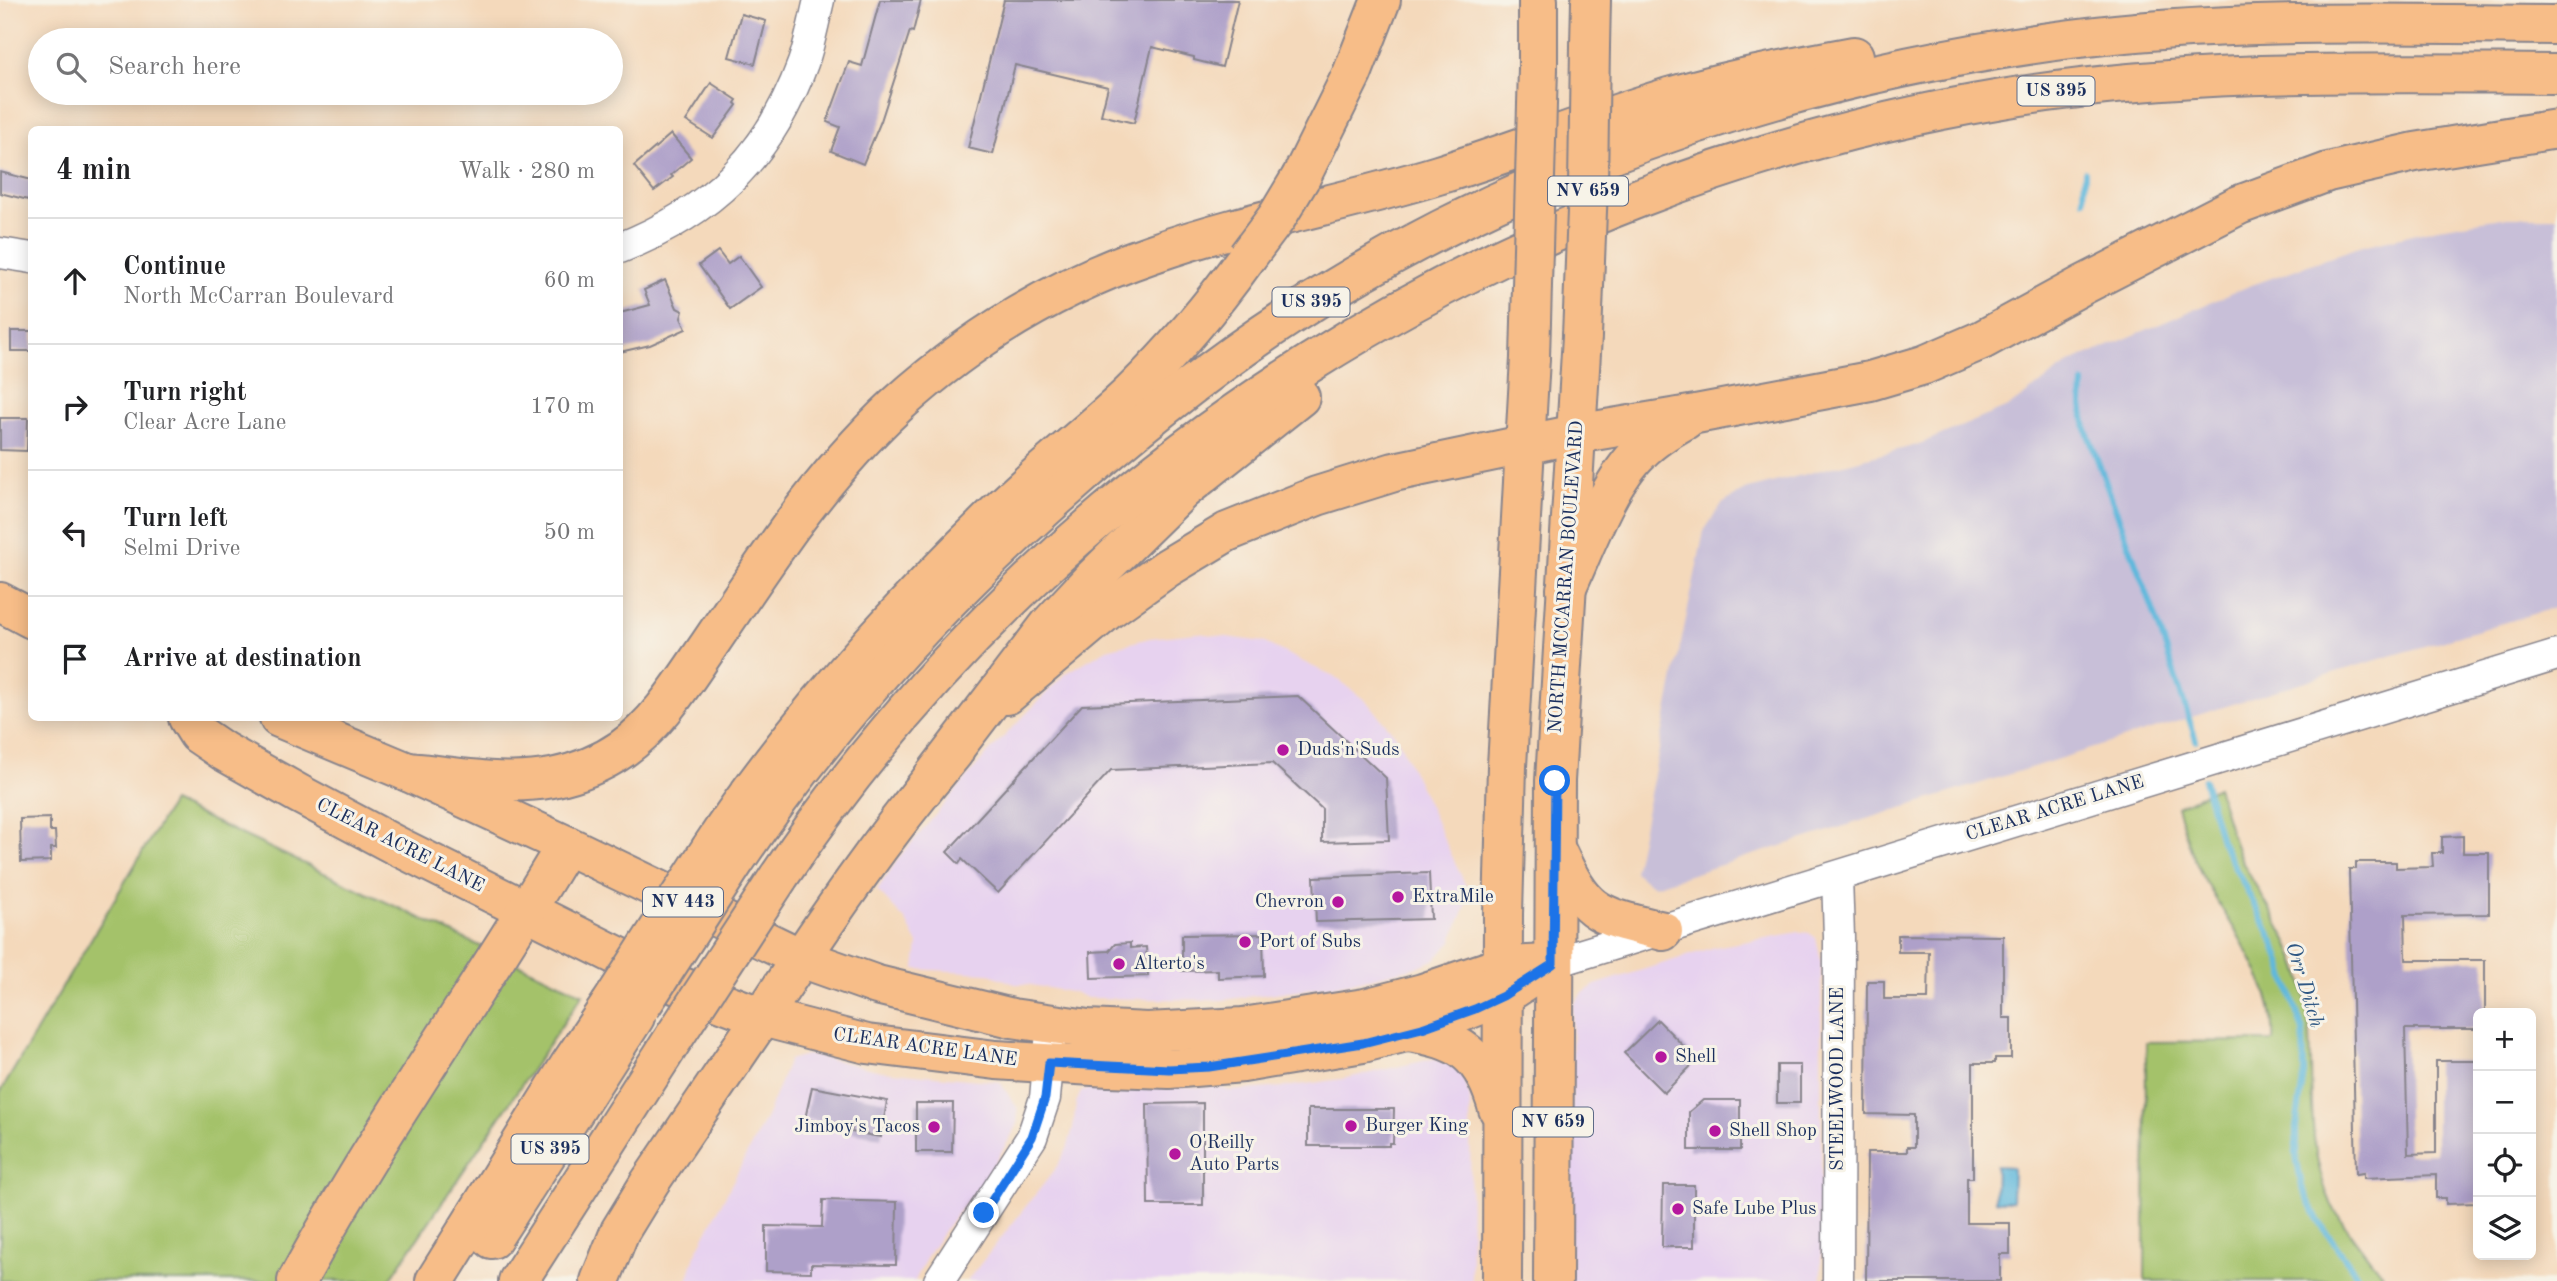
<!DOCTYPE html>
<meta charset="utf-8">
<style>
body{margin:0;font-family:"Old Standard TT",serif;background:#f6f6f6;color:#202124}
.controls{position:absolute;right:21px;bottom:21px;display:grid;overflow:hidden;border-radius:10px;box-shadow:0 4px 18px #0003}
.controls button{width:63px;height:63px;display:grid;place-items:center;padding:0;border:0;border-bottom:2px solid #e0e0e0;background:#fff;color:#202124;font:35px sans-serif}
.stop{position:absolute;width:21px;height:21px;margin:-16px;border:5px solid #1a73e8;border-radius:50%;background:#fff}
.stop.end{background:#1a73e8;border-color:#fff;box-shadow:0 2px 7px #0008}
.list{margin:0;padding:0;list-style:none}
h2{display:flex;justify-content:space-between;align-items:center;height:91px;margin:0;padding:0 28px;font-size:30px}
h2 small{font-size:23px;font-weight:400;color:#757577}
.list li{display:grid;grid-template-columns:46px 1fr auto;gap:21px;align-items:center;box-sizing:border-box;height:126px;padding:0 28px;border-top:2px solid #e0e0e0}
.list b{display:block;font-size:26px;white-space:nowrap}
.list p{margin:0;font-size:23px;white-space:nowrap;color:#757577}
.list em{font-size:23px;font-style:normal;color:#757577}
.icon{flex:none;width:38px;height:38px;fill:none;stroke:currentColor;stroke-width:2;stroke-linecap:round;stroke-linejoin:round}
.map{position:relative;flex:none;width:2557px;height:1281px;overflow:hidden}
.search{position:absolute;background:#fff;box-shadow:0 4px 18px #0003;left:28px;top:28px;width:595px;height:77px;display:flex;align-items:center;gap:18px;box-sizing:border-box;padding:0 24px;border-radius:38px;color:#757577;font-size:26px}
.panel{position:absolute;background:#fff;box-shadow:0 4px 18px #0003;left:28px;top:126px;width:595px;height:595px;border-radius:10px}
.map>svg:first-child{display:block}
.built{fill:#e7d2ef}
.industrial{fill:#c8bfd8}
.green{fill:#a4c26a;stroke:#607864;stroke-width:2}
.water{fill:#5fb8dc;stroke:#3d749d;stroke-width:2}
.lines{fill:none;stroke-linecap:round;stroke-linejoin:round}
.stream{stroke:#5fb8dc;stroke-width:6}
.building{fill:#aea0c9}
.minor-casing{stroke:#88848c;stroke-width:33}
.major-casing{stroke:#88848c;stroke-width:42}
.highway-casing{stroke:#88848c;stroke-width:42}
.minor{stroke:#fff;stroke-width:30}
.major{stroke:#f7bd88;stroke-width:38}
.highway{stroke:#f7bd88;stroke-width:38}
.major-bridge-casing{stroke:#88848c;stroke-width:42;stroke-linecap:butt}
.highway-bridge-casing{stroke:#88848c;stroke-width:42;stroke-linecap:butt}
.major-bridge{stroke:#f7bd88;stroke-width:38}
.highway-bridge{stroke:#f7bd88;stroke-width:38}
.route{stroke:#1a73e8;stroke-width:9}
.poi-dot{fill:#b5179e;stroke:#f7f3e8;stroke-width:2.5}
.labels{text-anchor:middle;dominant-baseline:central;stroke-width:6;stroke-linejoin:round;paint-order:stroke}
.shield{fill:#f7f3e8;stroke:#5d6a87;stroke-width:2}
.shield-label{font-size:18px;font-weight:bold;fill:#1b2f5e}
.street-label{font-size:19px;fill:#1b2f5e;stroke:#f7f3e8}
.poi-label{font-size:19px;fill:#1b2f5e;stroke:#f7f3e8;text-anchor:start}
.water-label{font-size:21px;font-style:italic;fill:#2f5884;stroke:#f7f3e8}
</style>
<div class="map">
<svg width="2557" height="1281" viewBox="0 0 2557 1281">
<rect width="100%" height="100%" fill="#f7f3e8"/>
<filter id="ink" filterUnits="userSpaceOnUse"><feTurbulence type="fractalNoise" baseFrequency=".0143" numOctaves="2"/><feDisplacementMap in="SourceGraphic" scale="14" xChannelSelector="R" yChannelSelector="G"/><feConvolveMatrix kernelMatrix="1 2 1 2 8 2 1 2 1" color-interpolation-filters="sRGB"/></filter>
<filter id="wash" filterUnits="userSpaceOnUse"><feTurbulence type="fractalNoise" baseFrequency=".00686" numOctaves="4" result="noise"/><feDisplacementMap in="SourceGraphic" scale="28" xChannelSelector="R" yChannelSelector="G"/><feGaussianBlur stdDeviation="1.57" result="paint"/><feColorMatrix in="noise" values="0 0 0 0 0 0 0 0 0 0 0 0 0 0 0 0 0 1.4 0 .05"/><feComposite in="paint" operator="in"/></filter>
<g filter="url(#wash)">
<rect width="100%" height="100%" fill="#f4d9bb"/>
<g class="built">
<path d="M1197,633L1263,642L1338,679L1367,702L1397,737L1470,895L1451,943L1434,960L1414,968L1343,984L1223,1000L1087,998L1076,993L1026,984H1015L987,973L915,969L918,944L906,921L877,890L899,858L988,753L1065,674L1107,649L1150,638Z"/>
<path d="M1799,932L1809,933L1816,938L1821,961V1281H1569L1573,1005L1583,993L1595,985L1715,947Z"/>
<path d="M806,1055L816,1056L881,1071L1000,1082L1018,1109L1017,1126L983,1183L950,1222L927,1256L915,1281H687L695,1255L767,1115L789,1060Z"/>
<path d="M1432,1059L1448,1063L1460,1071L1470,1097L1471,1281H967L1054,1171L1067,1149L1073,1128L1076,1103L1081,1092L1094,1087H1217L1230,1091L1285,1087L1342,1079Z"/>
</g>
<path class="industrial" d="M2508,217H2557V607L2319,677L1654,886L1634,872L1704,531L1722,504L1745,490L1917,445L2010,406L2071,362L2249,286L2359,247L2438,228Z"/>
<g class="green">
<path d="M2217,787C2225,812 2231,840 2243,863C2263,901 2289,935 2301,977C2322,1051 2298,1131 2331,1203C2342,1226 2371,1259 2387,1281H2145L2146,1042L2273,1041C2277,980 2228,925 2201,873C2190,852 2184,829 2177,807Z"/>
<path d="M172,802L583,994L389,1281H0V1093Z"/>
</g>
<path class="water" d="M1996,1166L2013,1167L2012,1201H1995Z"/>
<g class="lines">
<g class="stream">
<path d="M2084,200L2085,172"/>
<path d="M2083,383L2082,405L2086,429L2155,615L2196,740"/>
<path d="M2204,780L2221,841L2275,944L2303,1031L2304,1073L2296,1127V1155L2302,1187L2318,1220L2361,1281"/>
</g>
</g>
<g id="blocks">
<g class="building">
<path d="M880,0H921L913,32L910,31L881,121L863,164L831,151L840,127L827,122L849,62L862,66Z"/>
<path d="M1004,0H1238L1222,67L1194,60V57L1152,47L1134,123L1101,115L1108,87L1015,65L993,154L968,148Z"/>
<path d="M741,14L766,21L755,64L729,57Z"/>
<path d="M711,83L737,100L735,103L737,105L713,138L686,121Z"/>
<path d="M671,134L691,158L671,175L673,177L654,191L634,166Z"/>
<path d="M0,172L32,180V201L0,193Z"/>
<path d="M718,251L728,264L739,256L761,287L730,309L699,265Z"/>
<path d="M665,280L677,308L683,311L681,318L686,329L650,345L620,352V313L650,305L644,290Z"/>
<rect x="11" y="331" width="21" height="20"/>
<path d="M0,418H28L27,451L0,450Z"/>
<path d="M1298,696L1386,778L1389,840L1322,842V809L1272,763L1111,770L998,893L962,859L959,864L947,852L1082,705Z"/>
<path d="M50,818V831H55L56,848H51V861L21,862L20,819Z"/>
<path d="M2463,836V853H2489V914L2405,915L2406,960H2485V1013H2478V1029H2405L2408,1154L2436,1153V1061H2478V1203L2446,1204V1198H2436V1175L2364,1178V1173L2356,1174L2349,869H2356V862H2396V868L2433,867L2432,853H2442V837Z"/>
<path d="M1429,873L1431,919L1316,922L1314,877Z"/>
<path d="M1263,934L1264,976L1218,978V970L1182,971V935Z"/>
<path d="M1898,935L2003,936V1018H2011V1058H1995V1063H1973V1178H1967V1223H2010V1254H2000V1281H1866L1867,1152H1907V1147H1914V1115L1866,1114L1867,981H1884V999H1928L1929,952H1898Z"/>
<path d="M1130,943V948L1146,947L1148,976L1091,978L1090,952L1109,951L1115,944Z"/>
<path d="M1658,1020L1697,1060L1664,1093L1624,1053Z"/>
<rect x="1777" y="1065" width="23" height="38"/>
<path d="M812,1087L887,1101L881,1137L851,1132L852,1128L805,1119Z"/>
<path d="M1703,1100H1740V1150H1689V1112Z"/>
<path d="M916,1103H953L952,1152H916Z"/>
<path d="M1203,1103V1205H1148L1147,1104Z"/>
<path d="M1308,1109H1394L1393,1143H1389V1146H1308Z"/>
<path d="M1663,1185H1694V1247H1662Z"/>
<path d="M823,1200L897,1202L896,1265L811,1264V1272L766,1271V1226L822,1227Z"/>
</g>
</g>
</g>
<g filter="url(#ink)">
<use href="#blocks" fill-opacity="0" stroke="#88848c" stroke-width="2"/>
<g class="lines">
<defs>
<g id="minor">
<path d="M620,248C711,212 769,157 803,63C810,43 814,21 819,0"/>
<path d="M0,253L32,258"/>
<path d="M1837,877L1839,937L1838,1281"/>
<path d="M1553,963L2557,655"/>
<path d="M939,1281L1032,1137L1045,1098L1050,1043"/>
</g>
<g id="major">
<path d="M1590,46L1591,0"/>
<path d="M1538,68V0"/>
<path d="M0,602L32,619"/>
<path d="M1007,695L1108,610L1167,568L1227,532L1317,496L1394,472L1576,434"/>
<path d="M188,718L198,734L223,751L299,794L393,844L672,983L762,1017L867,1044L996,1060L1109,1067L1169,1069L1243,1063L1363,1043L1422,1028L1503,996L1553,963"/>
<path d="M279,718L408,772L566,845L801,958L877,985L1012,1018L1088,1029L1147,1032L1243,1027L1365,1008L1423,993L1503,966L1550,964"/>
<path d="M1556,850C1586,915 1596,915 1663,931"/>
<path d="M762,1017C822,925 883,836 954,752"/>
<path d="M1407,1032C1461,1039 1483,1055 1498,1109"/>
<path d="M1502,1281L1503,914L1507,766L1530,358"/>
<path d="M1553,1281L1555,781L1582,336"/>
</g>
<g id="highway">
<path d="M1301,177L1352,74L1381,0"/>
<path d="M1576,434L1696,414L1870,381L1924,365L1982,340L2083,285L2239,205L2328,172L2415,152L2557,129"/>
<path d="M1566,589C1585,548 1608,482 1641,451C1654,438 1669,429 1685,420"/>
<path d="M408,772C456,776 505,787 552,778C576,773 602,763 622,749C659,723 684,681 709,645C736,605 763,565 791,526C823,483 858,441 897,405C971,338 1057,286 1151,254C1244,221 1343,204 1438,175C1508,154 1577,126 1647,104C1714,82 1784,69 1854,56"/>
<path d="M932,778L1050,624L1092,579L1183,490L1300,397"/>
<path d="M711,848C793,724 896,610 1003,507C1044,467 1089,433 1130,394C1173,352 1212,306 1247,257"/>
<path d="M735,861C826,727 935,605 1056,498C1143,420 1235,347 1335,288C1558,154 1814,72 2071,39C2232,18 2395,24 2557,25"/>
<path d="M778,878C1057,462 1509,181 2002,99C2186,68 2372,73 2557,74"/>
<path d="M492,1239L635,1017"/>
<path d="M297,1281C378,1131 479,992 566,845"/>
<path d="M435,1281L569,1066L610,1005"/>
<path d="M518,1281L675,1036"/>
<path d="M600,1281L620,1231L650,1182L762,1017"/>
</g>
</defs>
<use href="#minor" class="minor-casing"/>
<use href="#major" class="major-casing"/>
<use href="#highway" class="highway-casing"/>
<use href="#minor" class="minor"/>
<use href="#major" class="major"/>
<use href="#highway" class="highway"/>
<defs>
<g id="major-bridge">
<path d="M1582,336L1588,186L1590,46"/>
<path d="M1530,358L1538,68"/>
</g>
<g id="highway-bridge">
<path d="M1247,257L1277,217L1301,177"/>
<path d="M610,1005L711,848"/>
<path d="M641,1006L735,861"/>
<path d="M675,1036L778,878"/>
</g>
</defs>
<use href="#major-bridge" class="major-bridge-casing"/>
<use href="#highway-bridge" class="highway-bridge-casing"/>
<use href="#major-bridge" class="major-bridge"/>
<use href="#highway-bridge" class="highway-bridge"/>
</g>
</g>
<g class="lines" filter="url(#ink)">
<path class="route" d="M984,1213L1032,1137L1045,1098L1049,1063L1169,1069L1209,1067L1363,1043L1422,1028L1475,1009L1503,996L1553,964L1555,781"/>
</g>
<g class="poi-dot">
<circle cx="1283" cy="750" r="7"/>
<circle cx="1398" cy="897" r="7"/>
<circle cx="1338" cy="902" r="7"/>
<circle cx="1245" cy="942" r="7"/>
<circle cx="1119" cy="964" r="7"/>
<circle cx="1661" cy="1057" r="7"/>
<circle cx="1351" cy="1126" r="7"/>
<circle cx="934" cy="1127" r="7"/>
<circle cx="1715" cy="1131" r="7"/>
<circle cx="1175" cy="1154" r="7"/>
<circle cx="1678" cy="1209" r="7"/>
</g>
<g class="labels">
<g class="shield">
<rect x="2017.5" y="76.5" width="77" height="29" rx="5"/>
<rect x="1548" y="176.5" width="80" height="29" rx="5"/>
<rect x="1272.5" y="287.5" width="77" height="29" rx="5"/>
<rect x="643" y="887.5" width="80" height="29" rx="5"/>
<rect x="1513" y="1107.5" width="80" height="29" rx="5"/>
<rect x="511.5" y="1134.5" width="77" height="29" rx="5"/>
</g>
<g class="shield-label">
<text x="2056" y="91">US 395</text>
<text x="1588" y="191">NV 659</text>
<text x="1311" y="302">US 395</text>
<text x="683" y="902">NV 443</text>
<text x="1553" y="1122">NV 659</text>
<text x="550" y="1149">US 395</text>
</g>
<g class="street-label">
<text transform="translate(1567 577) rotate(-86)">NORTH MCCARRAN BOULEVARD</text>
<text transform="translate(2055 809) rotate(-17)">CLEAR ACRE LANE</text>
<text transform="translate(400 846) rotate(27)">CLEAR ACRE LANE</text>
<text transform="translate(925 1048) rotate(8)">CLEAR ACRE LANE</text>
<text transform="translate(1838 1079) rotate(-90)">STEELWOOD LANE</text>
</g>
<g class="poi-label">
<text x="1297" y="750">Duds'n'Suds</text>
<text x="1412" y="897">ExtraMile</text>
<text x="1324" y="902" text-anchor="end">Chevron</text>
<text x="1259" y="942">Port of Subs</text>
<text x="1133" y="964">Alterto's</text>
<text x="1675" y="1057">Shell</text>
<text x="1365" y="1126">Burger King</text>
<text x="920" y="1127" text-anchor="end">Jimboy's Tacos</text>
<text x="1729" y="1131">Shell Shop</text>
<text x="1189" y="1143">O'Reilly<tspan x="1189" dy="22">Auto Parts</tspan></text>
<text x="1692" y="1209">Safe Lube Plus</text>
</g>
<g class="water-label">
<text transform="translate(2304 985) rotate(73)">Orr Ditch</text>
</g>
</g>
</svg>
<div class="controls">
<button>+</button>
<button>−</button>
<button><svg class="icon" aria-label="locate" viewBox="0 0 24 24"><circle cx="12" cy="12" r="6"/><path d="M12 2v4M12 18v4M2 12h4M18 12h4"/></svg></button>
<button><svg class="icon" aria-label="layers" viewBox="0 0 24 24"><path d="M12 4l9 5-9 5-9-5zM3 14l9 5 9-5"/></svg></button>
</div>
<div class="stop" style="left:1555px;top:781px"></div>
<div class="stop end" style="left:984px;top:1213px"></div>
<div class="search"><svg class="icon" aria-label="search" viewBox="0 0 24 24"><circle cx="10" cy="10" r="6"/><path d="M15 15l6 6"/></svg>Search here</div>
<section class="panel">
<h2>4 min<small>Walk · 280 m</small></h2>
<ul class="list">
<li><svg class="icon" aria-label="ahead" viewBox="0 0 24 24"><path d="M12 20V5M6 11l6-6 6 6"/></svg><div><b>Continue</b><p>North McCarran Boulevard</p></div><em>60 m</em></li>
<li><svg class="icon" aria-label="right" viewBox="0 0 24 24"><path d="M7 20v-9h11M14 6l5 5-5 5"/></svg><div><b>Turn right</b><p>Clear Acre Lane</p></div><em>170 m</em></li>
<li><svg class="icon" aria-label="left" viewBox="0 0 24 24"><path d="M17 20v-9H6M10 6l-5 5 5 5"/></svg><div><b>Turn left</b><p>Selmi Drive</p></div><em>50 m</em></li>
<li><svg class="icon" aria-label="arrive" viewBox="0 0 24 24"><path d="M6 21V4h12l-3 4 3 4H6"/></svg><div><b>Arrive at destination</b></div></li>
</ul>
</section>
</div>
